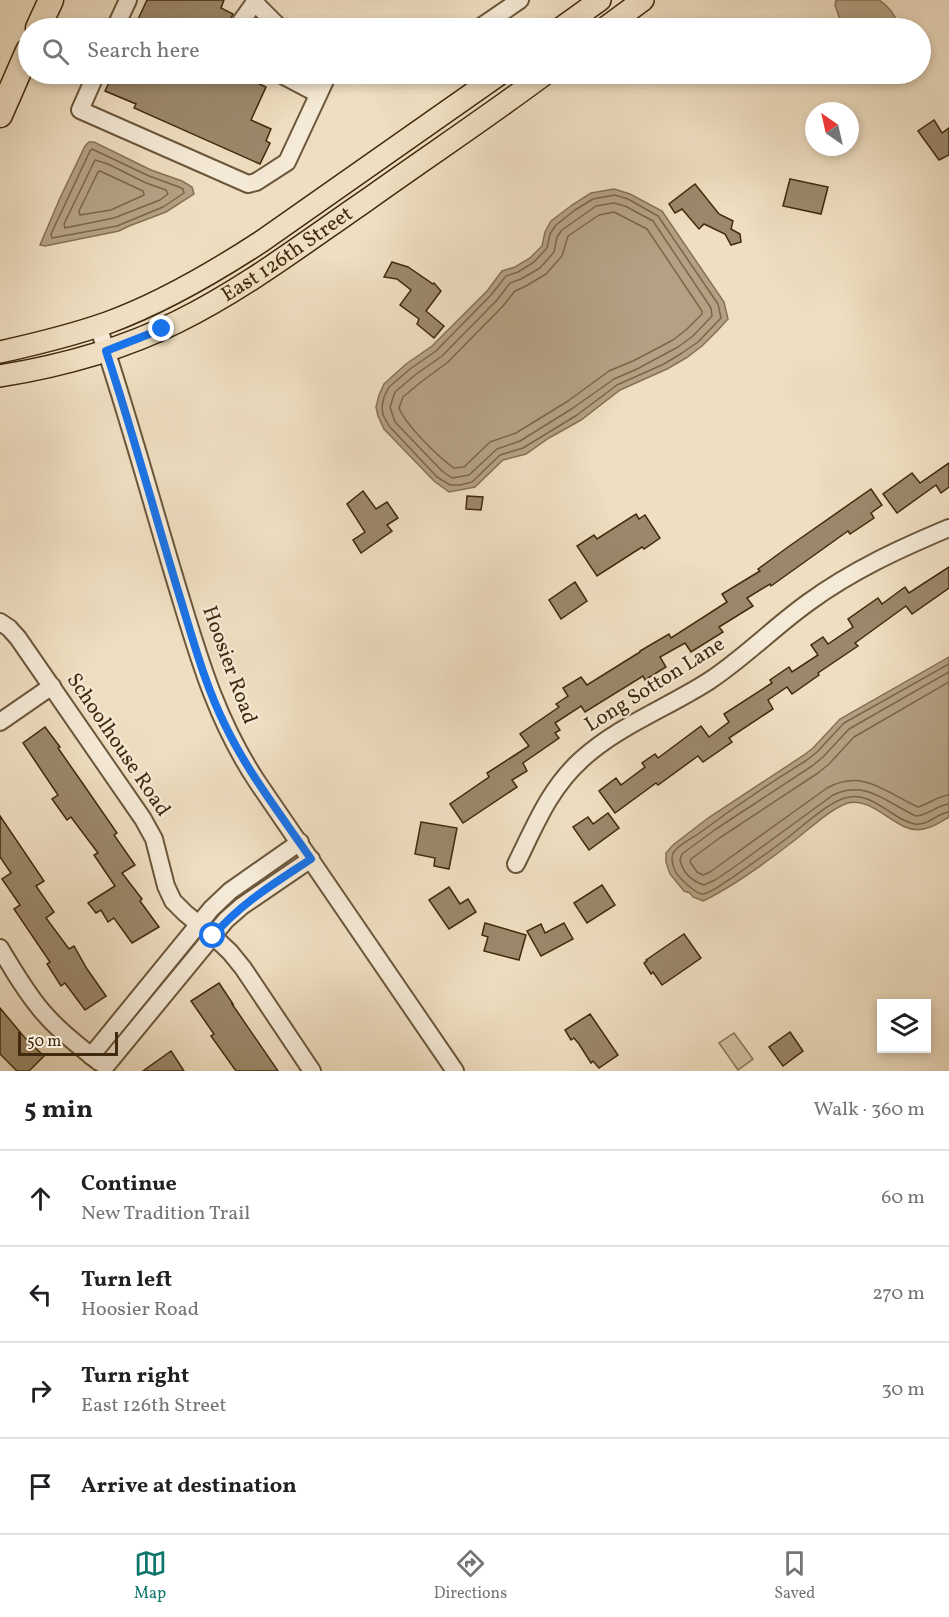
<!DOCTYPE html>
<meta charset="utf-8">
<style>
body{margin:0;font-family:Vollkorn,serif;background:#f6f6f6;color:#202124}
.controls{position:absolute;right:18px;bottom:18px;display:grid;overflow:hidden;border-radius:0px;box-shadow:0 3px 9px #0003}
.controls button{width:54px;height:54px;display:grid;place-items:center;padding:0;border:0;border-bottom:2px solid #e0e0e0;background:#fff;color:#202124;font:30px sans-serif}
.compass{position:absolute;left:805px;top:102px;width:54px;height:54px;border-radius:50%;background:#fff;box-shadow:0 3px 9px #0003;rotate:326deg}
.scale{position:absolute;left:18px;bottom:15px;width:100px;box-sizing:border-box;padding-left:6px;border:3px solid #412a0d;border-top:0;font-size:16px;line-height:21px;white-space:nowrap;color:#412a0d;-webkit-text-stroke:4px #f5ead7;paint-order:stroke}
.stop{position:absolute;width:18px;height:18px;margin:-14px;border:4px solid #1a73e8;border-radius:50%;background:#fff}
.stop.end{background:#1a73e8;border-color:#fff;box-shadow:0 2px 6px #0008}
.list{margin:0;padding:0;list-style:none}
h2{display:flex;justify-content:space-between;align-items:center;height:78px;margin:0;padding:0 24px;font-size:26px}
h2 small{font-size:20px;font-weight:400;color:#757577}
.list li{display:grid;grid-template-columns:39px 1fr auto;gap:18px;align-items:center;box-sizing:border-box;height:96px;padding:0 24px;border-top:2px solid #e0e0e0}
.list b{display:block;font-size:22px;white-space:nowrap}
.list p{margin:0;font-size:20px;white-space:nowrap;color:#757577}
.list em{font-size:20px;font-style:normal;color:#757577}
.icon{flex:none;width:33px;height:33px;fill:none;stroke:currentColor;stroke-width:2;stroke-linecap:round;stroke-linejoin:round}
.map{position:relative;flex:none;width:949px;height:1071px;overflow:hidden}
.search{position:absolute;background:#fff;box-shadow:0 3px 9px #0003;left:18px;right:18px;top:18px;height:66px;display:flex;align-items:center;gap:15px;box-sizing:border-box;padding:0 21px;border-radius:33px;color:#757577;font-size:22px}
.sheet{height:462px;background:#fff}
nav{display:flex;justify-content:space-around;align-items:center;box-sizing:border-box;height:84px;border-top:2px solid #e0e0e0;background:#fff;font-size:16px;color:#757577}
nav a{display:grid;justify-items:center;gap:3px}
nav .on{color:#0f766e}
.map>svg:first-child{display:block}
.green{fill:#d1bfa2;stroke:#897458;stroke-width:1.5}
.water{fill:#b4a184;stroke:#867154;stroke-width:1.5}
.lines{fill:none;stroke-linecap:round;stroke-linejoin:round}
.shore{stroke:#7a6648;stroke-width:1.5}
.building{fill:#9b886b;stroke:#412a0d;stroke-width:1.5}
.minor-casing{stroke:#6c573a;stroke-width:20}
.major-casing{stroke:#412a0d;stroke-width:24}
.highway-casing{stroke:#412a0d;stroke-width:27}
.minor{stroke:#f5ead7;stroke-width:16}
.major{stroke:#efdec1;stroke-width:21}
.highway{stroke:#efdec1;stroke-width:24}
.route{stroke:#1a73e8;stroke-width:8}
.labels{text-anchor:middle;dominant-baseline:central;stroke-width:4.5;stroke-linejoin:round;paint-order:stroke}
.street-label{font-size:21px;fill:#412a0d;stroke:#f5ead7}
</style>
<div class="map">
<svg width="949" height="1071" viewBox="0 0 949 1071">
<rect width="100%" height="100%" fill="#efdec1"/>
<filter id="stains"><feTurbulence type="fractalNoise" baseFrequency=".00333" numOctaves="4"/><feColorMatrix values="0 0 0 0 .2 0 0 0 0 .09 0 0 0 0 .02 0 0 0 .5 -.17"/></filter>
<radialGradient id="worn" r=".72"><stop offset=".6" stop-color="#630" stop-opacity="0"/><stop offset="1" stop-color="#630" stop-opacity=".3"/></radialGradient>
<path class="green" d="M734,1033L753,1059L738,1070L719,1043Z"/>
<g class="water">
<path d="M836,0H879C889,7 897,16 898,28H843L835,5Z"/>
<path d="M89,142H94L151,170L182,181L192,187L194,194L166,212L129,226L119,231L45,246L40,245L60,198L85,146Z"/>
<path d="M614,189L630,194L662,211L724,302L728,319L717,331L702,346L686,358L667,369L620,390L581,420L549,438L526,454L503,460L475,487L449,492L434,481L384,429L378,416L376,407L379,395L384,384L406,364L432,346L487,291L502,271L515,267L530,258L542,246L545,232L551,221L572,205L591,193Z"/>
<path d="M949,657V817C941,822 934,827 924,829C898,836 875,796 848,803C831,808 806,832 791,843C764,864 734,886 703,901L693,897L690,893L684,891L670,874L666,862V853L673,845L708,818L804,755L813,748L840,719Z"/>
</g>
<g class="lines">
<g class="shore">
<path d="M92,149L149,176L179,187L183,189L184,193L163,207L117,226L52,238L51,234L90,151Z"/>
<path d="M95,160L108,164L146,183L166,190L168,194L160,200L114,218L65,228L64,224Z"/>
<path d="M100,171L143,191L144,195L111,210L80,215L79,211L98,172Z"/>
<path d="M615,195L628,199L658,216L718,304L721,318L698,342L682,353L664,364L617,385L577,415L523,448L500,455L472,482L460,485H450L437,477L389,426L383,415L382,407L384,397L389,387L410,369L436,351L491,295L506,276L518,272L534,262L547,248L550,234L556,225L575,210L593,199Z"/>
<path d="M614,203L625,206L653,221L711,308L712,316L693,336L678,347L637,369L614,379L573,408L520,441L497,449L469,475L452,478L442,471L395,422L390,407L395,392L415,375L442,356L497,300L510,283L521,279L540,268L554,252L557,237L562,230L596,206Z"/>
<path d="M614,212L647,229L702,311V314L687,329L673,340L633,361L609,371L568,401L516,433L490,442L464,467L454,468C439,458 405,424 399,408L403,397L421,382L448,362L503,306L515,291L526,286L546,274L562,256L568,236L599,215Z"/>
<path d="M949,664L844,723L817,752L807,760C770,783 733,808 698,834C691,839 678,845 673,853C671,858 673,866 675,871C678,877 696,894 702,894C710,894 723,883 730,879C747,867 765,855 782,842C799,830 829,800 849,797C875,793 892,820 915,824C928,826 937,813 949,812"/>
<path d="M949,672L849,729L823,757L812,766L716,829L682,854L680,860C683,873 692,881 704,885L715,880L733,868L833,795C866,779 887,803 916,816C929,815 937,805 949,804"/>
<path d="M949,682L854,737L829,764L818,773L721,837L691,859L690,862L697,872L703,875L710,872L827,788C864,768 886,793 918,807C929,804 937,796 949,795"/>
</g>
</g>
<g class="building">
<path d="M147,0H224L221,8L233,14L226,28H134Z"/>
<path d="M113,74H252L249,79L266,87L251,120L271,129L266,141L270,143L260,164L134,108L136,104L105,91Z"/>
<path d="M934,120L942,133L949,128V155L939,160L918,131Z"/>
<path d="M790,179L828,187L821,214L783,206Z"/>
<path d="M695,184L719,214L733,221L731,229L740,234L741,242L731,245L725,234L704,224L699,229L682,209L675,213L669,204Z"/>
<path d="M392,262L408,267L433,284L434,283L441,291L426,311L444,326L434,338L417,324L419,319L400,305L411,290L397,279L384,277Z"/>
<path d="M949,463V487L941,493L936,485L897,513L883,494L912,473L920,483Z"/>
<path d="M871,489L882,505L871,513L874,518L850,534L848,531L771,586L770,584L747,598L753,606L719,627L723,632L691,652L685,643L660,657L666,667L645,680L643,676L585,712L581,706L555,723L560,730L555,733L559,738L523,763L527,771L512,780L517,787L463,823L450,804L489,777L487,773L529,746L520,734L559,707L556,704L568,696L563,688L581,677L587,685L640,652V651L669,634L671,638L727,602L722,594L760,571L758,569L788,547Z"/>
<path d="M363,491L376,509L387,502L398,518L387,525L392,531L361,553L353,540L365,532L347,504Z"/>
<path d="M467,496L483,497L481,510L466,509Z"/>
<path d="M636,514L639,519L645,515L660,538L644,549L642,547L597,576L577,546L594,535L597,539Z"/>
<path d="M949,567V588L912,614L906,606L855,643L858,646L818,673L819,675L792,694L787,687L768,700L773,709L729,738L732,742L703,762L698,756L658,785L656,783L615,813L599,791L616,778L621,785L645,767L642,763L655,754L658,758L701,726L709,737L729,722L724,714L772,683L770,680L789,667L792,672L818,655L811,645L823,637L828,644L853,627L848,619L878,598L882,604L905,587L909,593Z"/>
<path d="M575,582L587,601L561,619L549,600Z"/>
<path d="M45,727L60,747L58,748L81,781L117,833L114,835L135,865L122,873L142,899L140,901L159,927L132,943L114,918L108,922L101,910L96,913L88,903L115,886L94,855L98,853L71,817L67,820L52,799L58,795L23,743Z"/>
<path d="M608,813L619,828L589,850L573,827L588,817L593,824Z"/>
<path d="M0,816L44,881L36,886L54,912L46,918L69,949L74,946L87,969L106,996L85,1010L65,983L61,986L47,964L50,962L14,909L20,905L2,879L11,873L0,857Z"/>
<path d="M421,822L457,828L449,869L434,866L435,858L415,854Z"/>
<path d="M602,885L615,905L587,923L574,903Z"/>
<path d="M449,887L460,904L468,899L476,912L449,929L429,900Z"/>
<path d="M485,923L526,935L519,960L484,951L488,937L482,935Z"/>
<path d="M564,923L573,939L541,956L527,931L541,924L545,933Z"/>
<path d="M684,934L701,958L662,985L653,972L651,974L644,963L647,961L646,960Z"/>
<path d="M219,983L233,1004H232L278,1071H236L211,1036L214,1034L191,1001Z"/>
<path d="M0,1008L25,1038L44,1056L29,1071H17L0,1054Z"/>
<path d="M590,1014L618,1055L599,1068L593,1061L591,1063L579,1044L574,1038L571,1040L565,1030Z"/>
<path d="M790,1032L803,1051L783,1066L769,1047Z"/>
<path d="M171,1051L184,1071H143Z"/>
</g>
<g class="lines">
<defs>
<g id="minor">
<path d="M254,0L259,7L280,28"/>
<path d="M115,28L128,0"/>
<path d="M240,28V23L255,2"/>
<path d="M479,28L520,0"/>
<path d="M96,74L80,110L248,184L256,182L287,162L328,74"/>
<path d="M280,74L318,94"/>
<path d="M98,326C126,408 149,493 174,576C197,651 214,717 258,783L455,1071"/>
<path d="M0,622L9,628L18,638L143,819L154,839L166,886L173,901L185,913L213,936L230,952L243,968L312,1071"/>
<path d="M0,722L52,686"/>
<path d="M516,864C535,826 549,789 581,760C618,726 667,708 709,681C744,658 774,627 809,602C853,570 899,549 949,528"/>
<path d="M0,948C13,970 26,992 42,1011C59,1031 79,1046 99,1062"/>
<path d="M91,1056L211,909L230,891L300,842"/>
<path d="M105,1067L226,920L242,906L311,859"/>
</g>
<g id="major">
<path d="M561,28L600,0"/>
<path d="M605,28L643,0"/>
<path d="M0,352C36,344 73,335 107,323C162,303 213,273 262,241L500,74"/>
<path id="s1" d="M0,376C61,366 121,350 177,322C244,289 303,244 364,202C424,159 486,118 545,74"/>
</g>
<g id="highway">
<path d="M38,28L51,0"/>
<path d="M0,115L28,51"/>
</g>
</defs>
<use href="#minor" class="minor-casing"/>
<use href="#major" class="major-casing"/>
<use href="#highway" class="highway-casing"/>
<use href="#minor" class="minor"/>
<use href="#major" class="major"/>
<use href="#highway" class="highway"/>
</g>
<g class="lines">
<path class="route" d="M162,329L106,351C132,430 154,511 178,591C192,636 204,683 225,725C248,773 281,815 311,859C275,883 241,903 213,936"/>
</g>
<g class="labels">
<g class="street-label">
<text stroke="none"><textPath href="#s1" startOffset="315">East 126th Street</textPath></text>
<text transform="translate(229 665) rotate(70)">Hoosier Road</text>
<text transform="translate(655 685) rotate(-32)">Long Sotton Lane</text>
<text transform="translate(118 745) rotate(56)">Schoolhouse Road</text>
</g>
</g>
<rect width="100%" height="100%" filter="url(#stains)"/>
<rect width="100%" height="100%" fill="url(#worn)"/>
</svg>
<div class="controls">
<button><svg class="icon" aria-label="layers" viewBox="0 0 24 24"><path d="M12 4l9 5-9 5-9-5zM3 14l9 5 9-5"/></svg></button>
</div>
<svg class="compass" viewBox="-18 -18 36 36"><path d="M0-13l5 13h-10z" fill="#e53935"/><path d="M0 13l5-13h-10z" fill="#757577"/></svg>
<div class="scale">50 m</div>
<div class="stop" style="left:213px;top:936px"></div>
<div class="stop end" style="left:162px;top:329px"></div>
<div class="search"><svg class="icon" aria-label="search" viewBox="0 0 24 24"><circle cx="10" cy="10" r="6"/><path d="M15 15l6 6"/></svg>Search here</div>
</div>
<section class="sheet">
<h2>5 min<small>Walk · 360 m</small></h2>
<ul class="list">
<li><svg class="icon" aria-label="ahead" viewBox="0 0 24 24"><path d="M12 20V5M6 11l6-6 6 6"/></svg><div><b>Continue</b><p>New Tradition Trail</p></div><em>60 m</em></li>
<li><svg class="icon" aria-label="left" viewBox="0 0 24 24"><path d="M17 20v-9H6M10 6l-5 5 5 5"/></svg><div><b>Turn left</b><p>Hoosier Road</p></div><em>270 m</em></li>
<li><svg class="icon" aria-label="right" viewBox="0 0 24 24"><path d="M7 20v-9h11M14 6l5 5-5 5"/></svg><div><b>Turn right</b><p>East 126th Street</p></div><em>30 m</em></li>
<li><svg class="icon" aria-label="arrive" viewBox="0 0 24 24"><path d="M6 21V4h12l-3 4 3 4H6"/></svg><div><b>Arrive at destination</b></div></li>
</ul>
</section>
<nav>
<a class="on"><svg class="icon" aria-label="map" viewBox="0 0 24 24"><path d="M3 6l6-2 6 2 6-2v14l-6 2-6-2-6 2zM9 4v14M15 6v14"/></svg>Map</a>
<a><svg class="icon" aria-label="directions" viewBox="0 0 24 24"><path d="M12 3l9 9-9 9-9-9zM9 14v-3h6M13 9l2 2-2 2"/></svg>Directions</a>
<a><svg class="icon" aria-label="saved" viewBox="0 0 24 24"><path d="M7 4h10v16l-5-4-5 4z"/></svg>Saved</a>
</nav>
